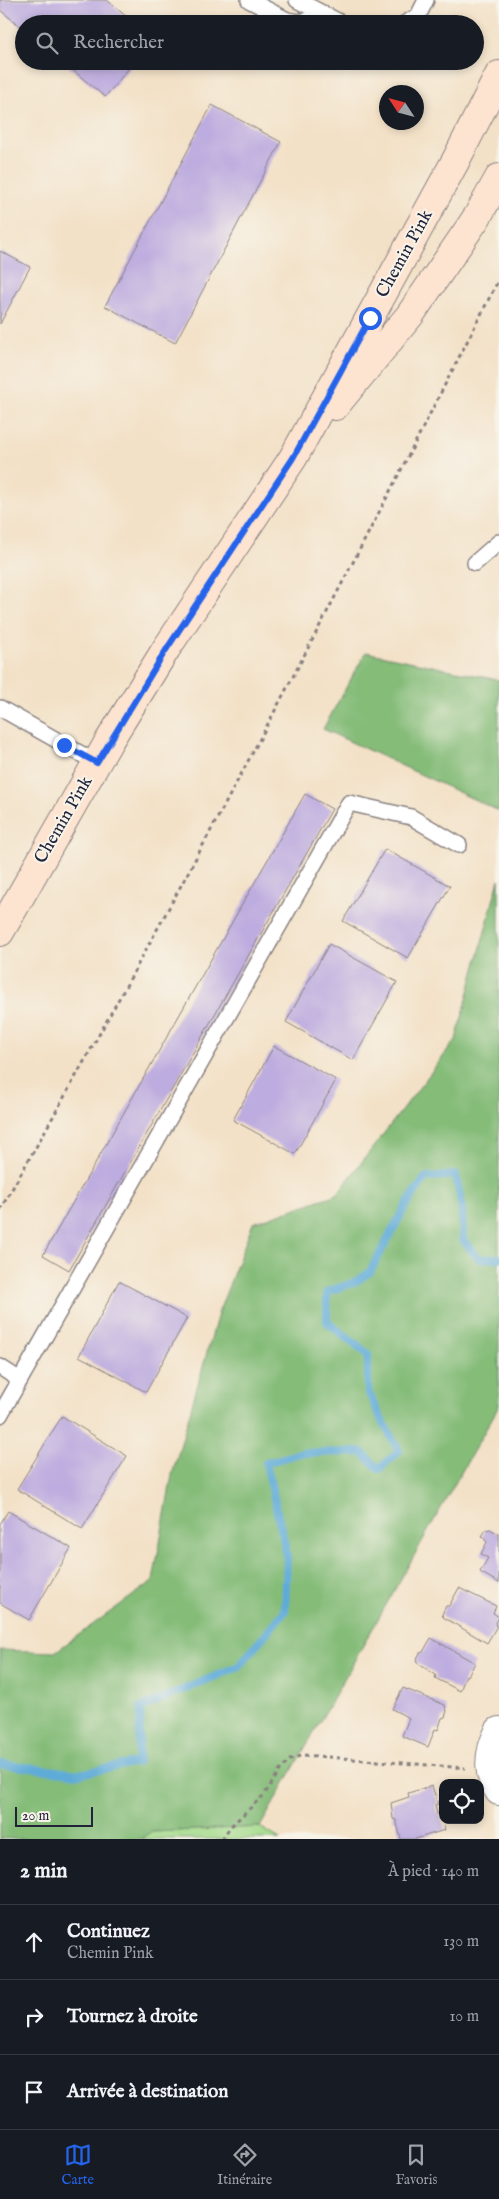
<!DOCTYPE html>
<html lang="fr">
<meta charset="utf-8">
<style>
body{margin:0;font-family:"IM FELL English",serif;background:#242831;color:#f1f3f6}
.controls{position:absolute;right:15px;bottom:15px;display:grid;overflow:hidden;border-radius:10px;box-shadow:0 2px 8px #0003}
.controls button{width:45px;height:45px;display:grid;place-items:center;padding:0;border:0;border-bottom:1px solid #363941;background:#171b24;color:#f1f3f6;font:25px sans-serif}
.compass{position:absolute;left:379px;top:85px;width:45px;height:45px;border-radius:50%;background:#171b24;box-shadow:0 2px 8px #0003;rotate:306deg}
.scale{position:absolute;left:15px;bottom:12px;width:78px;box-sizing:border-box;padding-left:5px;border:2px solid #22223b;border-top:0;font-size:14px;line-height:18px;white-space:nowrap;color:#22223b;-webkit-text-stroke:4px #f7f3e8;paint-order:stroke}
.stop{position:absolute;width:15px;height:15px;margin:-11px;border:4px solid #2563eb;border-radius:50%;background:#fff}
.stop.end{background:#2563eb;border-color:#fff;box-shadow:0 1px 5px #0008}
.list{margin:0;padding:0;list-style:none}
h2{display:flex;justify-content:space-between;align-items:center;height:65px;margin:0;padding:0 20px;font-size:21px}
h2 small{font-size:16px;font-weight:400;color:#9ea1a6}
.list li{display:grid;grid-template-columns:32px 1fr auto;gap:15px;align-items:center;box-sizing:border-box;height:75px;padding:0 20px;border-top:1px solid #363941}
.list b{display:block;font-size:19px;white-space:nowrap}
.list p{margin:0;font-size:16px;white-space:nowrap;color:#9ea1a6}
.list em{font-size:16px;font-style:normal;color:#9ea1a6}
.icon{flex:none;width:28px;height:28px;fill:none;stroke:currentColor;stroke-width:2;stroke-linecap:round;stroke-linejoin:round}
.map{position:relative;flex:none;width:499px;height:1839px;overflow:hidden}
.search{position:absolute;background:#171b24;box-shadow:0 2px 8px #0003;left:15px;right:15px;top:15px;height:55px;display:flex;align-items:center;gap:12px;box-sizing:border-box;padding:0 18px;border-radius:28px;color:#9ea1a6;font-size:19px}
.sheet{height:290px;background:#171b24}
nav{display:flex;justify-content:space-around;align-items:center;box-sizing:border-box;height:70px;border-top:1px solid #363941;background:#171b24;font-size:14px;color:#9ea1a6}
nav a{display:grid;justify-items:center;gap:2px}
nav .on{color:#2563eb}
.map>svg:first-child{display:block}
.green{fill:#a5dc8d;stroke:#647f64}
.forest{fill:#84bc78;stroke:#536f5a}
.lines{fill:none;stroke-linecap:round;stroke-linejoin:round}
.stream{stroke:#5fabd8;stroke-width:8}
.building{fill:#bdacdf}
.lane-casing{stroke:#8a8281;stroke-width:18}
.street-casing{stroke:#8a8281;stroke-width:30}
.secondary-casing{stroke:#8a8281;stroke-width:30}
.path{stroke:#8a8281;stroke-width:3;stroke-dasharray:4 4;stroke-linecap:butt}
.lane{stroke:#fff;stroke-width:15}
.street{stroke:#fff;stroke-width:28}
.secondary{stroke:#fde4d0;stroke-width:28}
.route{stroke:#2563eb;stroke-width:6}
.labels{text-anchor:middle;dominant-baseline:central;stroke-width:4;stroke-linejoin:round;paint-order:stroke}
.street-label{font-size:18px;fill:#22223b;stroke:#f7f3e8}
</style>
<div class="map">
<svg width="499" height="1839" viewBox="0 0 499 1839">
<rect width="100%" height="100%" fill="#f7f3e8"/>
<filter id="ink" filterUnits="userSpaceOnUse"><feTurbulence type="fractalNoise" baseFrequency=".02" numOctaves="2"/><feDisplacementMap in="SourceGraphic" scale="10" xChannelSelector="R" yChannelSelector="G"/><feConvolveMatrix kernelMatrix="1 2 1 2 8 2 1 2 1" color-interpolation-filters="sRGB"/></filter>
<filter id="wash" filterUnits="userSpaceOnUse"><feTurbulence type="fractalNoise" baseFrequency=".0096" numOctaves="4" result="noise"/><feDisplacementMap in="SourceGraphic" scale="20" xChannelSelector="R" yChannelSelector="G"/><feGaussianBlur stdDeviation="1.12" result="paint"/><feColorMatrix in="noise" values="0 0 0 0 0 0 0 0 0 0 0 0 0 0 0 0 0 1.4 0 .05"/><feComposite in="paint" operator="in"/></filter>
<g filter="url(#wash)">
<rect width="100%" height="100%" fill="#f3e1c7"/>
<path class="green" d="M260,1827L280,1839H142L151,1832Z"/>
<g class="forest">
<path d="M366,652L499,680V811L323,729Z"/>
<path d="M499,879V1406L260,1827L151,1832L142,1839H0V1650L55,1652L153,1581L172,1475L218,1314L253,1223L337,1194L456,1040Z"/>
</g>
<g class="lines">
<path class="stream" d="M0,1764L79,1774L138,1762L141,1708L239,1666L285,1611L287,1555L266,1463L300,1453L362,1452L379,1469L399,1451L377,1411L368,1391V1354L327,1322V1292L355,1282L370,1272L405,1207L425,1178L456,1175L462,1209L463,1240L479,1259L499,1258"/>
</g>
<g id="blocks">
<g class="building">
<path d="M0,0H107L135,24H24V29L0,10Z"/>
<path d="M62,61H135L105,97Z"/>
<path d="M212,105L281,142L175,343L105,306Z"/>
<path d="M0,251L30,267L0,324Z"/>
<path d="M305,794L332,809L69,1270L43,1255Z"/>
<path d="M385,849L450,886L408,958L343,921Z"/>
<path d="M329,944L397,982L353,1060L286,1022Z"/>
<path d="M274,1046L336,1080L295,1154L233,1120Z"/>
<path d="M119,1281L187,1318L146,1392L79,1356Z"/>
<path d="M62,1416L127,1456L82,1529L17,1489Z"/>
<path d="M8,1511L71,1548L29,1620L0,1603V1524Z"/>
<path d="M490,1529L499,1534V1583L480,1572L488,1558L481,1554L487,1542L482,1536L486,1530Z"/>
<path d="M459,1588L496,1606L493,1613L499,1617L495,1625L497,1626L487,1643L443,1617L442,1614L446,1606H449Z"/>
<path d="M431,1638L475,1663L468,1676L466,1675L460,1691L435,1678L436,1675L417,1663L416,1660L420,1653L423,1652Z"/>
<path d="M403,1688L445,1705L447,1711L445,1717L442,1718L438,1730L435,1729L428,1747L402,1736L409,1718L392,1709Z"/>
<path d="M432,1786L438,1804L435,1805L437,1814L440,1813L445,1830L415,1839H401L396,1820L393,1819L391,1803L409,1797L408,1793Z"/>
</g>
</g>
</g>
<g filter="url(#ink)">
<use href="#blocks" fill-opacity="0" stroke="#8a8281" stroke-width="1"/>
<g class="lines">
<defs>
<g id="lane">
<path d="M249,0L287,20L298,22L328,16"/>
<path d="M297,0L343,24"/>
<path d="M404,24L418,16L426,0"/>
<path d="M475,563L499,542"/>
<path d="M0,708L97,763"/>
<path d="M0,1367L20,1380"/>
<path d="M0,1415L349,803L411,817L459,845"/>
</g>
<path id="street" d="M499,1731C489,1751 486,1772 499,1791"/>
<g id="secondary">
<path d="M335,406L410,315L477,217L499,178"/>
<path d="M0,932L109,741L166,649L293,458L456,160L499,75"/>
</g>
</defs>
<use href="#lane" class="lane-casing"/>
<use href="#street" class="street-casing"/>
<use href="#secondary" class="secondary-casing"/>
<g class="path">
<path d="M0,1210C175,905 339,593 499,279"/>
<path d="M222,1839L230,1827L264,1795L281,1769L291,1759L303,1755L465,1768"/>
</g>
<use href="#lane" class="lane"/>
<use href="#street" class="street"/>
<use href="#secondary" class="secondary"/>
</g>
</g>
<g class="lines" filter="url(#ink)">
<path class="route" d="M64,745L97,763L166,650L293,458L370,318"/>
</g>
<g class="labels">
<g class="street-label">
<text transform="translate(405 254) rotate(-61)">Chemin Pink</text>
<text transform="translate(64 820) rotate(-60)">Chemin Pink</text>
</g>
</g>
</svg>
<div class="controls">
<button><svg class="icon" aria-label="locate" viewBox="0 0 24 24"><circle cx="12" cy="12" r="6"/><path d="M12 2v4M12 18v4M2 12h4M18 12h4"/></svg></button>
</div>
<svg class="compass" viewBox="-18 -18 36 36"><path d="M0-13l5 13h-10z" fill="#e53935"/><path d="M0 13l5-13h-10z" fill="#9ea1a6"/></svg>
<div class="scale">20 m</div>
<div class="stop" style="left:370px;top:318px"></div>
<div class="stop end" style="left:64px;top:745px"></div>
<div class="search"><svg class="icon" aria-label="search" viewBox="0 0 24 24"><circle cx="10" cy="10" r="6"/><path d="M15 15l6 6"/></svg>Rechercher</div>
</div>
<section class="sheet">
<h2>2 min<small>À pied · 140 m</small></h2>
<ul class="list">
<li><svg class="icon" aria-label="ahead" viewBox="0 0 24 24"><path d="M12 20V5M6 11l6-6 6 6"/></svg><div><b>Continuez</b><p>Chemin Pink</p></div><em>130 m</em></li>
<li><svg class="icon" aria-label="right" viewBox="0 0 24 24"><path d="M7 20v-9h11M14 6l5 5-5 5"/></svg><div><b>Tournez à droite</b></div><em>10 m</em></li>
<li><svg class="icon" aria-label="arrive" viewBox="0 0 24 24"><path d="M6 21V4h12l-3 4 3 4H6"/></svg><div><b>Arrivée à destination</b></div></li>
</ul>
</section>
<nav>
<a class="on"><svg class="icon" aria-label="map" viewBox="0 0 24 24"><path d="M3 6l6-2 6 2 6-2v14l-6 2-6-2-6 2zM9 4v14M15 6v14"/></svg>Carte</a>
<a><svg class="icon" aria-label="directions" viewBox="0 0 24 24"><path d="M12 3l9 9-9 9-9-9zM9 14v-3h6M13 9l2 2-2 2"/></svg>Itinéraire</a>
<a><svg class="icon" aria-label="saved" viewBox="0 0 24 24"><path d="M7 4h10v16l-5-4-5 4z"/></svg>Favoris</a>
</nav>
